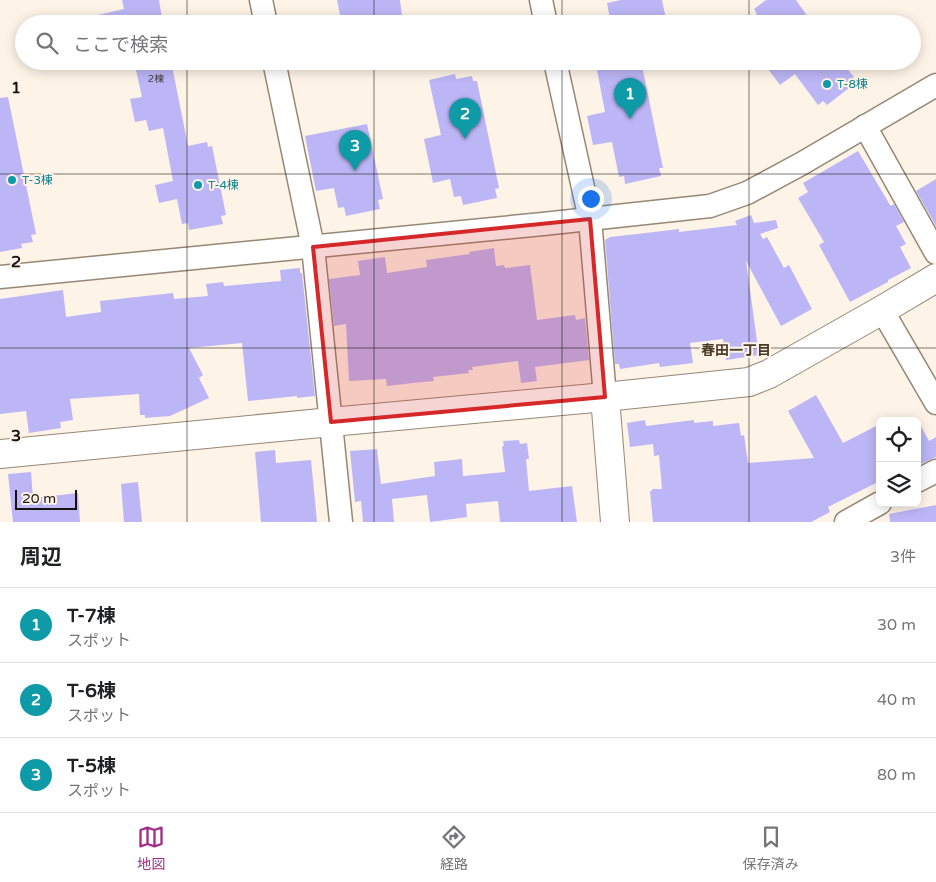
<!DOCTYPE html>
<html lang="ja">
<meta charset="utf-8">
<style>
body{margin:0;font-family:"Varela Round","Noto Sans JP",sans-serif;background:#f2f2f2;color:#202124}
.controls{position:absolute;right:15px;bottom:15px;display:grid;overflow:hidden;border-radius:8px;box-shadow:0 2px 12px #0003}
.controls button{width:45px;height:45px;display:grid;place-items:center;padding:0;border:0;border-bottom:1px solid #e0e0e0;background:#fff;color:#202124;font:25px sans-serif}
.scale{position:absolute;left:15px;bottom:12px;width:62px;box-sizing:border-box;padding-left:5px;border:2px solid #18130c;border-top:0;font-size:14px;line-height:18px;white-space:nowrap;color:#18130c;-webkit-text-stroke:4px #fdf3e7;paint-order:stroke}
.you{position:absolute;left:590px;top:198px;width:18px;height:18px;margin:-12px;border:4px solid #fff;border-radius:50%;background:#1a73e8;box-shadow:0 0 0 8px #1a73e833}
.badge{display:grid;place-items:center;width:32px;height:32px;border-radius:50%;background:#a02d89;color:#fff;font-size:16px;font-weight:700}
.pin{position:absolute;translate:-50% -41px;filter:drop-shadow(0 1px 2px #0008)}
.pin::after{content:'';position:absolute;top:26px;width:18px;height:15px;background:inherit;clip-path:polygon(0 0,100% 0,50% 100%)}
.list{margin:0;padding:0;list-style:none}
h2{display:flex;justify-content:space-between;align-items:center;height:65px;margin:0;padding:0 20px;font-size:21px}
h2 small{font-size:16px;font-weight:400;color:#757577}
.list li{display:grid;grid-template-columns:32px 1fr auto;gap:15px;align-items:center;box-sizing:border-box;height:75px;padding:0 20px;border-top:1px solid #e0e0e0}
.list b{display:block;font-size:19px;white-space:nowrap}
.list p{margin:0;font-size:16px;white-space:nowrap;color:#757577}
.list em{font-size:16px;font-style:normal;color:#757577}
.icon{flex:none;width:28px;height:28px;fill:none;stroke:currentColor;stroke-width:2;stroke-linecap:round;stroke-linejoin:round}
.map{position:relative;flex:none;width:936px;height:522px;overflow:hidden}
.search{position:absolute;background:#fff;box-shadow:0 2px 12px #0003;left:15px;right:15px;top:15px;height:55px;display:flex;align-items:center;gap:12px;box-sizing:border-box;padding:0 18px;border-radius:28px;color:#757577;font-size:19px}
.sheet{height:290px;background:#fff}
nav{display:flex;justify-content:space-around;align-items:center;box-sizing:border-box;height:70px;border-top:1px solid #e0e0e0;background:#fff;font-size:14px;color:#757577}
nav a{display:grid;justify-items:center;gap:2px}
nav .on{color:#a02d89}
.map>svg:first-child{display:block}
.building{fill:#bdb6f6}
.lines{fill:none;stroke-linecap:round;stroke-linejoin:round}
.street-casing{stroke:#968775;stroke-width:25}
.secondary-casing{stroke:#968775;stroke-width:30}
.street{stroke:#fff;stroke-width:22}
.secondary{stroke:#fff;stroke-width:28}
.marked{fill:#d62828;fill-opacity:0.2;stroke:#d62828;stroke-width:4;stroke-linejoin:round}
.grid{fill:none;stroke:#18130c;stroke-width:1;stroke-opacity:0.55}
.culture-dot{fill:#0f9aa8;stroke:#fdf3e7;stroke-width:2}
.labels{text-anchor:middle;dominant-baseline:central;stroke-width:4;stroke-linejoin:round;paint-order:stroke}
.number-label{font-size:10px;fill:#413c46}
.culture-label{font-size:12px;fill:#0d838f;stroke:#fdf3e7;text-anchor:start}
.neighbourhood-label{font-size:14px;font-weight:bold;fill:#493c2b;stroke:#fdf3e7}
.grid-label{font-size:16px;text-anchor:middle;font-weight:bold;fill:#18130c;stroke:#fdf3e7;stroke-width:4;stroke-linejoin:round;paint-order:stroke}
</style>
<div class="map">
<svg width="936" height="522" viewBox="0 0 936 522">
<rect width="100%" height="100%" fill="#fdf3e7"/>
<g class="building">
<path d="M122,0H159L163,24H90L89,17L124,9Z"/>
<path d="M337,0H400L403,24H365L364,15L341,20Z"/>
<path d="M621,0H662L667,24H611L607,3Z"/>
<path d="M766,0H796L813,24H745L757,14L754,9Z"/>
<path d="M134,61H171L188,146L207,142L208,147L212,146L226,215L221,216L223,224L189,230L188,223L182,224L177,199L159,203L155,185L173,181L163,128L149,131L146,120L135,122L130,99L142,97Z"/>
<path d="M599,61H641L663,168H659L661,176L625,184L624,176L619,177L612,142L593,145L587,116L605,112L597,70L601,69Z"/>
<path d="M762,61H841L854,77L849,80L853,85L827,105L823,101L818,105L795,74L780,85Z"/>
<path d="M455,74L456,79L472,76L473,81H477L499,188L495,189L497,198L463,205L461,196L454,197L450,179L433,183L424,139L441,135L429,80Z"/>
<path d="M8,97L36,234L31,235L33,242L21,244L22,248L0,252V98Z"/>
<path d="M367,124L383,199L378,200L380,209L346,216L344,207L338,208L334,188L316,191L305,136Z"/>
<path d="M858,151L890,205L891,206L894,204L904,222L896,226L906,244L900,247L911,268L888,280V282L850,302L819,245L824,242L798,198L808,192L803,183Z"/>
<path d="M936,179V226L916,191Z"/>
<path d="M751,215L754,223L776,220L778,228L760,234L763,239L767,237L784,268L789,265L812,309L781,326L746,261L759,355L726,360L723,339L690,343L693,363L660,367L659,363L620,369L619,364H615L605,240L610,237L637,234L679,229V232L737,225L735,221Z"/>
<path d="M494,248L496,266L504,265L505,268L530,265L537,320L575,315L576,320L585,318L589,360L535,367L537,381L521,383L518,361L472,367L473,370H468L469,373L433,377L434,381L413,383L387,386L386,379L349,381L346,324L334,326L329,279L360,275L358,261L385,257L387,273L427,267L426,260L470,254L469,252Z"/>
<path d="M300,268V273H302L315,396L297,398V396L248,401L242,343L189,348L203,375L199,378L209,398L170,416L145,418V415H140L139,394L70,399L73,420L60,422L61,428L29,433L26,411L0,414V299L63,290L66,317L101,312L100,301L173,293L174,299L208,296L206,284L223,282L224,286L281,281L280,270Z"/>
<path d="M816,395L843,443L880,424V481L828,507L830,512L811,522H653L650,491H652V489H662L659,455L654,456L653,444L630,447L627,423L645,420L646,426L694,420V423L713,421V426L739,423L741,436L744,435L748,463L814,458L788,411Z"/>
<path d="M917,419L929,441L936,437V457L917,466Z"/>
<path d="M519,440L520,444L527,443L529,459H526L529,491L572,486L577,522H500L498,501L466,504L467,517L430,522L427,495L392,499L394,522H363L361,501L355,502L350,451L377,449L381,484L435,476L434,462L462,459L463,476L505,472L502,446H504L503,441Z"/>
<path d="M275,450L276,463L311,460L317,522H261L255,452Z"/>
<path d="M31,472L33,498L78,493L80,522H13L8,474Z"/>
<path d="M138,482L142,522H124L121,484Z"/>
<path d="M936,505V522H890L889,514Z"/>
</g>
<g class="lines">
<defs>
<g id="street">
<path d="M261,0L266,24"/>
<path d="M541,0L546,24"/>
<path d="M274,61L313,247L341,522"/>
<path d="M555,61L590,219L605,397"/>
<path d="M865,126L936,253"/>
<path d="M0,277L543,224L710,206L747,193L801,164L936,85"/>
<path d="M882,310L936,403"/>
<path d="M917,481L936,471"/>
<path d="M846,522L880,503"/>
</g>
<g id="secondary">
<path d="M605,397L615,522"/>
<path d="M0,454L331,422L605,397L749,382L769,374L882,310L936,278"/>
</g>
</defs>
<use href="#street" class="street-casing"/>
<use href="#secondary" class="secondary-casing"/>
<use href="#street" class="street"/>
<use href="#secondary" class="secondary"/>
</g>
<path class="marked" d="M590,219L605,397L331,422L313,247Z"/>
<path class="grid" d="M187,0V24M374,0V24M562,0V24M749,0V24M187,61V522M374,61V522M562,61V522M749,61V522M0,174H936M0,348H936"/>
<g class="culture-dot">
<circle cx="827" cy="84" r="5"/>
<circle cx="12" cy="180" r="5"/>
<circle cx="198" cy="185" r="5"/>
</g>
<g class="labels">
<g class="number-label">
<text x="156" y="79">2棟</text>
</g>
<g class="culture-label">
<text x="837" y="84">T-8棟</text>
<text x="22" y="180">T-3棟</text>
<text x="208" y="185">T-4棟</text>
</g>
<g class="neighbourhood-label">
<text x="736" y="350">春田一丁目</text>
</g>
</g>
<g class="grid-label">
<text x="16" y="93">1</text>
<text x="16" y="267">2</text>
<text x="16" y="441">3</text>
</g>
</svg>
<div class="controls">
<button><svg class="icon" aria-label="locate" viewBox="0 0 24 24"><circle cx="12" cy="12" r="6"/><path d="M12 2v4M12 18v4M2 12h4M18 12h4"/></svg></button>
<button><svg class="icon" aria-label="layers" viewBox="0 0 24 24"><path d="M12 4l9 5-9 5-9-5zM3 14l9 5 9-5"/></svg></button>
</div>
<div class="scale">20 m</div>
<div class="you"></div>
<div class="pin badge" style="left:630px;top:119px;background:#0f9aa8">1</div>
<div class="pin badge" style="left:465px;top:139px;background:#0f9aa8">2</div>
<div class="pin badge" style="left:355px;top:171px;background:#0f9aa8">3</div>
<div class="search"><svg class="icon" aria-label="search" viewBox="0 0 24 24"><circle cx="10" cy="10" r="6"/><path d="M15 15l6 6"/></svg>ここで検索</div>
</div>
<section class="sheet">
<h2>周辺<small>3件</small></h2>
<ul class="list">
<li><span class="badge" style="background:#0f9aa8">1</span><div><b>T-7棟</b><p>スポット</p></div><em>30 m</em></li>
<li><span class="badge" style="background:#0f9aa8">2</span><div><b>T-6棟</b><p>スポット</p></div><em>40 m</em></li>
<li><span class="badge" style="background:#0f9aa8">3</span><div><b>T-5棟</b><p>スポット</p></div><em>80 m</em></li>
</ul>
</section>
<nav>
<a class="on"><svg class="icon" aria-label="map" viewBox="0 0 24 24"><path d="M3 6l6-2 6 2 6-2v14l-6 2-6-2-6 2zM9 4v14M15 6v14"/></svg>地図</a>
<a><svg class="icon" aria-label="directions" viewBox="0 0 24 24"><path d="M12 3l9 9-9 9-9-9zM9 14v-3h6M13 9l2 2-2 2"/></svg>経路</a>
<a><svg class="icon" aria-label="saved" viewBox="0 0 24 24"><path d="M7 4h10v16l-5-4-5 4z"/></svg>保存済み</a>
</nav>
